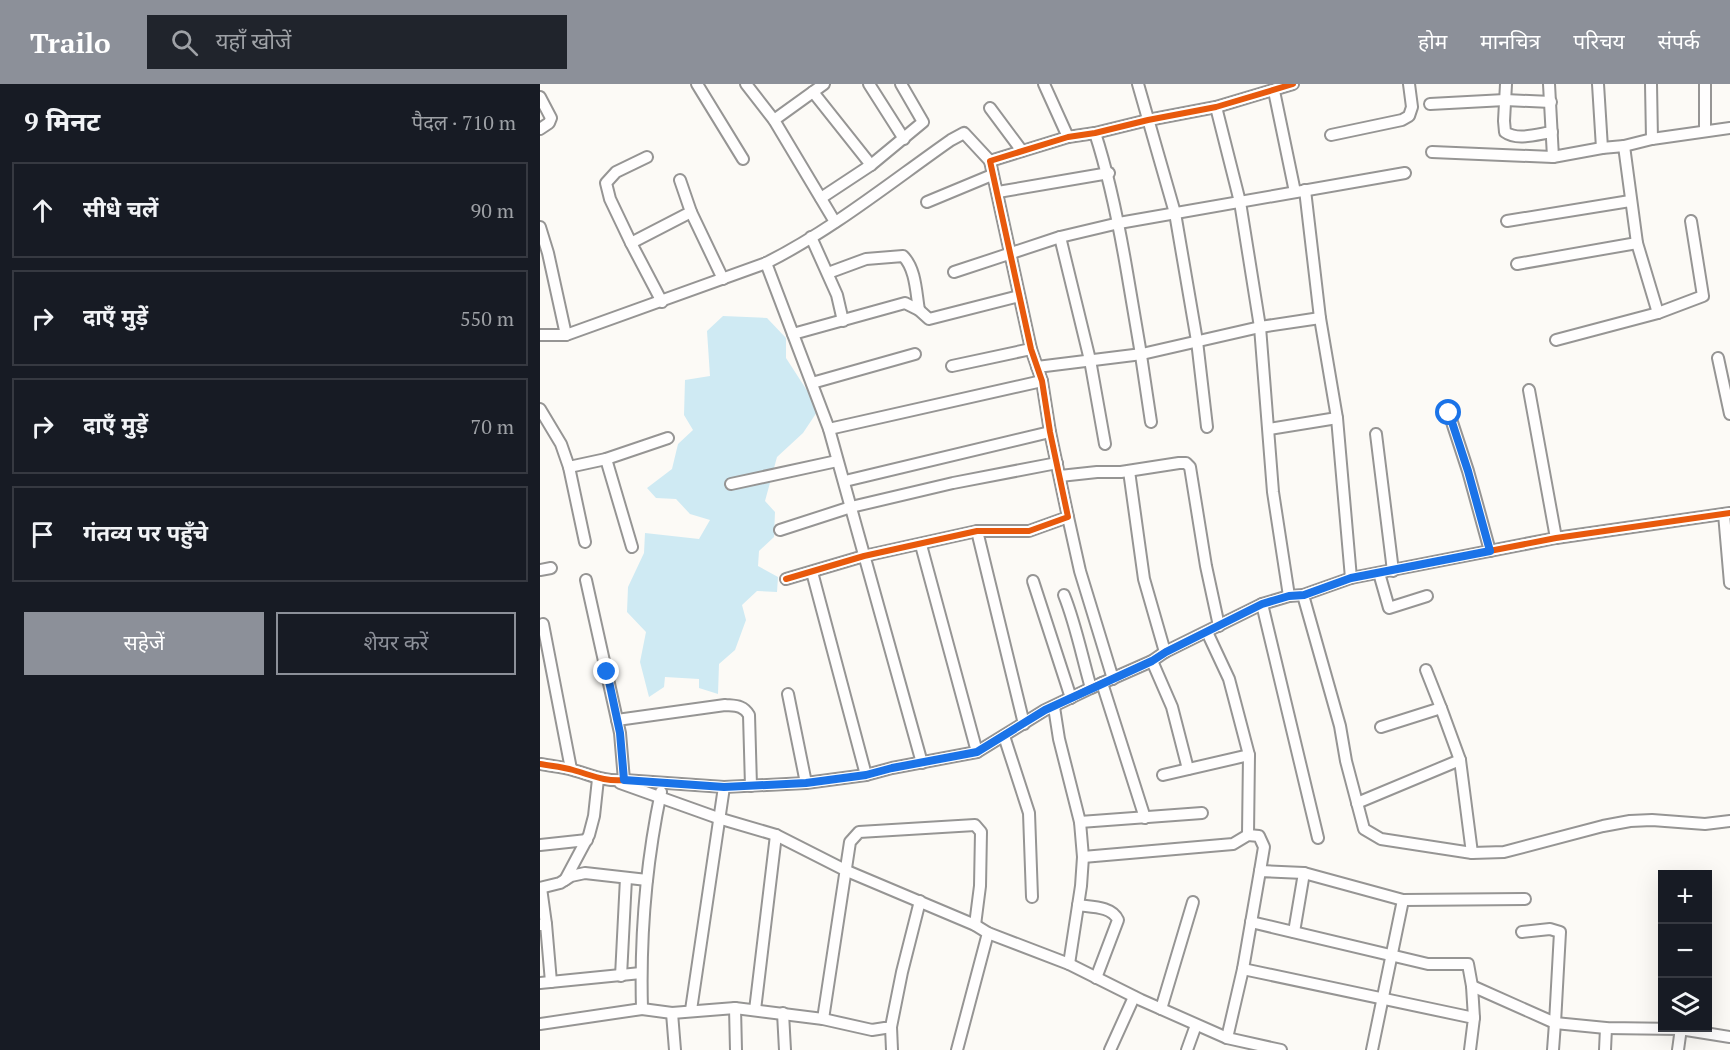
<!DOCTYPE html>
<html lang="hi">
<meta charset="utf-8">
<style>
body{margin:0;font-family:"PT Serif","Noto Sans Devanagari",serif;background:#20242c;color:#f1f3f6}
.controls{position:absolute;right:18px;bottom:18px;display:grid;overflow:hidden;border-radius:0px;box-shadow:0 6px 24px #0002}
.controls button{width:54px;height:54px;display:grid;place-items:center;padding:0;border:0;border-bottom:2px solid #363941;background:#171b24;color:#f1f3f6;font:30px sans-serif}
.stop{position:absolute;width:18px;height:18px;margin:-14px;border:4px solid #1a73e8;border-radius:50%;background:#fff}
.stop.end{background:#1a73e8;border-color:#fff;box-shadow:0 2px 6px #0008}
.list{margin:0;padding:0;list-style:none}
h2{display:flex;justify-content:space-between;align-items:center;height:78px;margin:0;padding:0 24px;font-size:26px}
h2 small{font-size:20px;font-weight:400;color:#9ea1a6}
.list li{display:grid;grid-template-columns:39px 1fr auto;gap:18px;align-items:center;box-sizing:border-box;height:96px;margin:0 12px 12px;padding:0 12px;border:2px solid #363941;border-radius:0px}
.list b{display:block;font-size:22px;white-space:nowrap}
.list em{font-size:20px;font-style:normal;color:#9ea1a6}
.actions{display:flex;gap:12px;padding:18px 24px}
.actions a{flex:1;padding:14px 0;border:2px solid #8c9099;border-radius:0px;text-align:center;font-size:21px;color:#8c9099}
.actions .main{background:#8c9099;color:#fff}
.icon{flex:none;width:33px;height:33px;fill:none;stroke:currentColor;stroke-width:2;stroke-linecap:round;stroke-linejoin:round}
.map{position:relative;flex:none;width:1190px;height:966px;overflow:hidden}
header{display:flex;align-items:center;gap:36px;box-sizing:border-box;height:84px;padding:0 30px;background:#8c9099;color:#fff}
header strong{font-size:28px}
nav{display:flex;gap:33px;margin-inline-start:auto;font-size:21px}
.search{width:420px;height:54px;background:#20242c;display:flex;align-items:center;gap:15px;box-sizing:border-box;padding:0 21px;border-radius:0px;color:#9ea1a6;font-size:22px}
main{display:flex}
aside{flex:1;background:#171b24}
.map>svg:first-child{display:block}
.water{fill:#cfeaf3}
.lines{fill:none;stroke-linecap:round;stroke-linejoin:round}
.street-casing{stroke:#969594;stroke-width:14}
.street{stroke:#fffefe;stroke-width:10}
.cycleway-casing{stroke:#fff;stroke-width:10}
.cycleway{stroke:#e8590c;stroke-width:6}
.route{stroke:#1a73e8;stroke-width:8}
</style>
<header>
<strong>Trailo</strong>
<div class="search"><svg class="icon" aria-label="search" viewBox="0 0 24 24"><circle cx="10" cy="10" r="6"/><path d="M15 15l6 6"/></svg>यहाँ खोजें</div>
<nav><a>होम</a><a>मानचित्र</a><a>परिचय</a><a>संपर्क</a></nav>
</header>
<main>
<aside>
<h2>9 मिनट<small>पैदल · 710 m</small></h2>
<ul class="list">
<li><svg class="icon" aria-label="ahead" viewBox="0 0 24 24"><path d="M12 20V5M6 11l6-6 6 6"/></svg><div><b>सीधे चलें</b></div><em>90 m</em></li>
<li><svg class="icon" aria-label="right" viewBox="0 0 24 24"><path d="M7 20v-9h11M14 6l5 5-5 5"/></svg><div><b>दाएँ मुड़ें</b></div><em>550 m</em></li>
<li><svg class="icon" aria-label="right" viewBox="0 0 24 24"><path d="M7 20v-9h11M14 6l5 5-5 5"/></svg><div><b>दाएँ मुड़ें</b></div><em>70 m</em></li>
<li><svg class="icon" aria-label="arrive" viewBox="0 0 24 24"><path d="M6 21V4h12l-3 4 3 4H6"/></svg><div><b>गंतव्य पर पहुँचे</b></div></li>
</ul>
<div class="actions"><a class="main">सहेजें</a><a>शेयर करें</a></div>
</aside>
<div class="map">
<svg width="1190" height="966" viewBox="0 0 1190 966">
<rect width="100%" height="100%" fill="#fcfaf6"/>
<path class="water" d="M183,232L227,234L246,254V274L279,325L263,349L237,373L225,417L235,428L234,453L219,467L218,482L238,493L237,508L217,507L202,521L206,536L195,566L179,580L178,610L159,604V595L125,593L124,603L109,613L100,578L106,548L87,528L88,503L104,469L105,449L159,455L170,436L150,430L136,415L116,414L107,404L132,385L138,360L153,346L144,331L145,296L170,292L167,247Z"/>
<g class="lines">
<defs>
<g id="street">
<path d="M157,0L203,75"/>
<path d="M206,0L234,36L295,138"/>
<path d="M329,0L364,55"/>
<path d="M504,0L528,53"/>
<path d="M598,0L635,129L657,257L667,343"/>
<path d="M966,0L964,37L965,48C977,57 998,50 1012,48"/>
<path d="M1009,0L1013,73L1062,64L1084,62L1097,159L1118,229"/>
<path d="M1058,0L1062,64"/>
<path d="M1111,0L1112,55"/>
<path d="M1165,0V47"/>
<path d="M734,7L755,108"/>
<path d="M273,8L331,81"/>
<path d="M0,13L11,34L9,39L0,45"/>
<path d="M890,20L965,16L1011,18"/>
<path d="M676,23L700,118L720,243L733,408L749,512"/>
<path d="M450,24L482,67"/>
<path d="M234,36L284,0"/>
<path d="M555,49C570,95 579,141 587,188C596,238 604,288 611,338"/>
<path d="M791,51L862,36L869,32L872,23L869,0"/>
<path d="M1084,62L1112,55L1190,44"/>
<path d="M892,68L1013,73"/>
<path d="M765,106L780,234L797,334L811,494"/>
<path d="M458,108L569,89"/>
<path d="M281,114L331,81L383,38L361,0"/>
<path d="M387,118L452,91"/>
<path d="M151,128L183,195"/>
<path d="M967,137L1090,117"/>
<path d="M0,143L8,169L26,251"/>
<path d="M271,153L297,211L303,237"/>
<path d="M520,153L550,276L565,360"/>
<path d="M91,159L70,115L66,99L76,88L107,73"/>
<path d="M226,179L289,345L382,679"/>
<path d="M977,180L1097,159"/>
<path d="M414,188L520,153L579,139L865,89"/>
<path d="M288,189L326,175L363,172C376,185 376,209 379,226"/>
<path d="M122,218L91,159L151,128L140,96"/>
<path d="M253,250L365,219L379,226L389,235L479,212"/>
<path d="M0,251H26L226,179C292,146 351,98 411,56L424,49L450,77"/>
<path d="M1016,256L1118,229L1163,212L1151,137"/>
<path d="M1178,274L1190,330"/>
<path d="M412,282L491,265"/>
<path d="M497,283L602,270L720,243L780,234"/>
<path d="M272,299L375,270"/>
<path d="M989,306L1016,454"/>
<path d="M0,325L21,360L29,383L66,375L128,354"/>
<path d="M909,329L928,387L950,467"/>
<path d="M289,345L502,297"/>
<path d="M729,345L797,334"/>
<path d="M836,350L853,487"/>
<path d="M66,375L92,463"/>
<path d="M29,383L45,458"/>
<path d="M589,387L604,495L625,568"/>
<path d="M520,392L557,388H581L639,379H646L650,383L666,482L679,542"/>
<path d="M305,397L510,348"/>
<path d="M191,400L297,377"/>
<path d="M1184,430L1190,499"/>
<path d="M528,433L540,487L573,595"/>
<path d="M240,446L311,423L413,399L517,379"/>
<path d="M437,447L484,640"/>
<path d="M381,461L437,668"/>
<path d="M0,486L11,484"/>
<path d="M272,488L326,691"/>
<path d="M839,489L849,524L887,512"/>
<path d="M246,495L324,472L437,447H489L528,433L510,348L502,297L491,265L450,77L528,53L555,49L608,36L676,23L753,0"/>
<path d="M46,496L80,649L84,696"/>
<path d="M493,497L531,614"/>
<path d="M524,511C536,541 542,573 551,604"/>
<path d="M763,511L800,642L806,677L824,745L841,755L932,769L964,768L1063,742L1090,737L1112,736L1165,740L1190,737"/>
<path d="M722,520L778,754"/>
<path d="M3,540L31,685"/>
<path d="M667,548L689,595L709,671L708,751"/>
<path d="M612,577L632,623L648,685"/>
<path d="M886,586L901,624"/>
<path d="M562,599L605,734"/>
<path d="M248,610L266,699"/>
<path d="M514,623L519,655L540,738L543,773L541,802L529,880"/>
<path d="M77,636L185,621C196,622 203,621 209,631L211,702"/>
<path d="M841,643L901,624L920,676L932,769"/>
<path d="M464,652L489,729L492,813"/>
<path d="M0,680C11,682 23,683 33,686C51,691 65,698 84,696L184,703L266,699L326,691L352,684L437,668L505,626L551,604L612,577L625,568L722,520L749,512L763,511L811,494L1016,454L1190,429"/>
<path d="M623,691L709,671"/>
<path d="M80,699L178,734L236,751L307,787L435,841L448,849L529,880L601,916L687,954L741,966"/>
<path d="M817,719L920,676"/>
<path d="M540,738L662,729"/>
<path d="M0,761L47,756"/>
<path d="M543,773L693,760L708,751L719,752L724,763L720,787"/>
<path d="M25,796L49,751L54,732L58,695"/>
<path d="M0,804L20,799L31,792L45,789L107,796"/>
<path d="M1,804L6,840"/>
<path d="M538,821C551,823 572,822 578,836L556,894"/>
<path d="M711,838L888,880H928L932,902L934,934"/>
<path d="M0,841L6,840L11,898"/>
<path d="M754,848L764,789"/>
<path d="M703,885L934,934L930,966"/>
<path d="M81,892L86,794"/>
<path d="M0,899L101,889"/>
<path d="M932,902L1015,939L1020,848L1010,845L982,848"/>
<path d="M195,924L196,966"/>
<path d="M102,925L132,929L195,924L283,935L332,946L351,943L362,888L380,817"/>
<path d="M621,925L653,818"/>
<path d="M151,926L184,703"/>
<path d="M215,926L236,751"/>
<path d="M132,929L135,966"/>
<path d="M243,929L245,966"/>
<path d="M283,935L310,758L319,748L435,741L441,748L440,802L435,841"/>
<path d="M0,940L102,925C100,853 106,779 121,708"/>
<path d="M351,943L352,966"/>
<path d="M687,954L703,885L720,787L764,789L863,816L985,815"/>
<path d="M417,966L448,849"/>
<path d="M570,966L594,913"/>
<path d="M647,966L656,941"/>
<path d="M832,966L863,816"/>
<path d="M1013,966L1015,939L1066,944L1140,945L1190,953"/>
<path d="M1065,966L1066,944"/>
<path d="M1138,966L1141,944"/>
</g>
</defs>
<use href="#street" class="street-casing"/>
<use href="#street" class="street"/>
<defs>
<g id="cycleway">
<path d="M246,495L324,472L437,447H489L528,433L510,348L502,297L491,265L450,77L528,53L555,49L608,36L676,23L753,0"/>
<path d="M0,680C11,682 23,683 33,686C51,691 65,698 84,696L184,703L266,699L326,691L352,684L437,668L505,626L551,604L612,577L625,568L722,520L749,512L763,511L811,494L1016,454L1190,429"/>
</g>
</defs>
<use href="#cycleway" class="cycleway-casing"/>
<use href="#cycleway" class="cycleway"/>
</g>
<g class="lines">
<path class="route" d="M67,588L80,649L84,696L184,703L266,699L326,691L352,684L437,668L505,626L612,577L626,568L722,520L749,512L764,511L811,494L950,467L928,387L909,329"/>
</g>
</svg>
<div class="controls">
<button>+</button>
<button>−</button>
<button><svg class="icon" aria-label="layers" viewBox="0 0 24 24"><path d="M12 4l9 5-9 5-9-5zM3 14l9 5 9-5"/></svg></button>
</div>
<div class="stop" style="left:909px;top:329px"></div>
<div class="stop end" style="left:67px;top:588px"></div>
</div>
</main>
